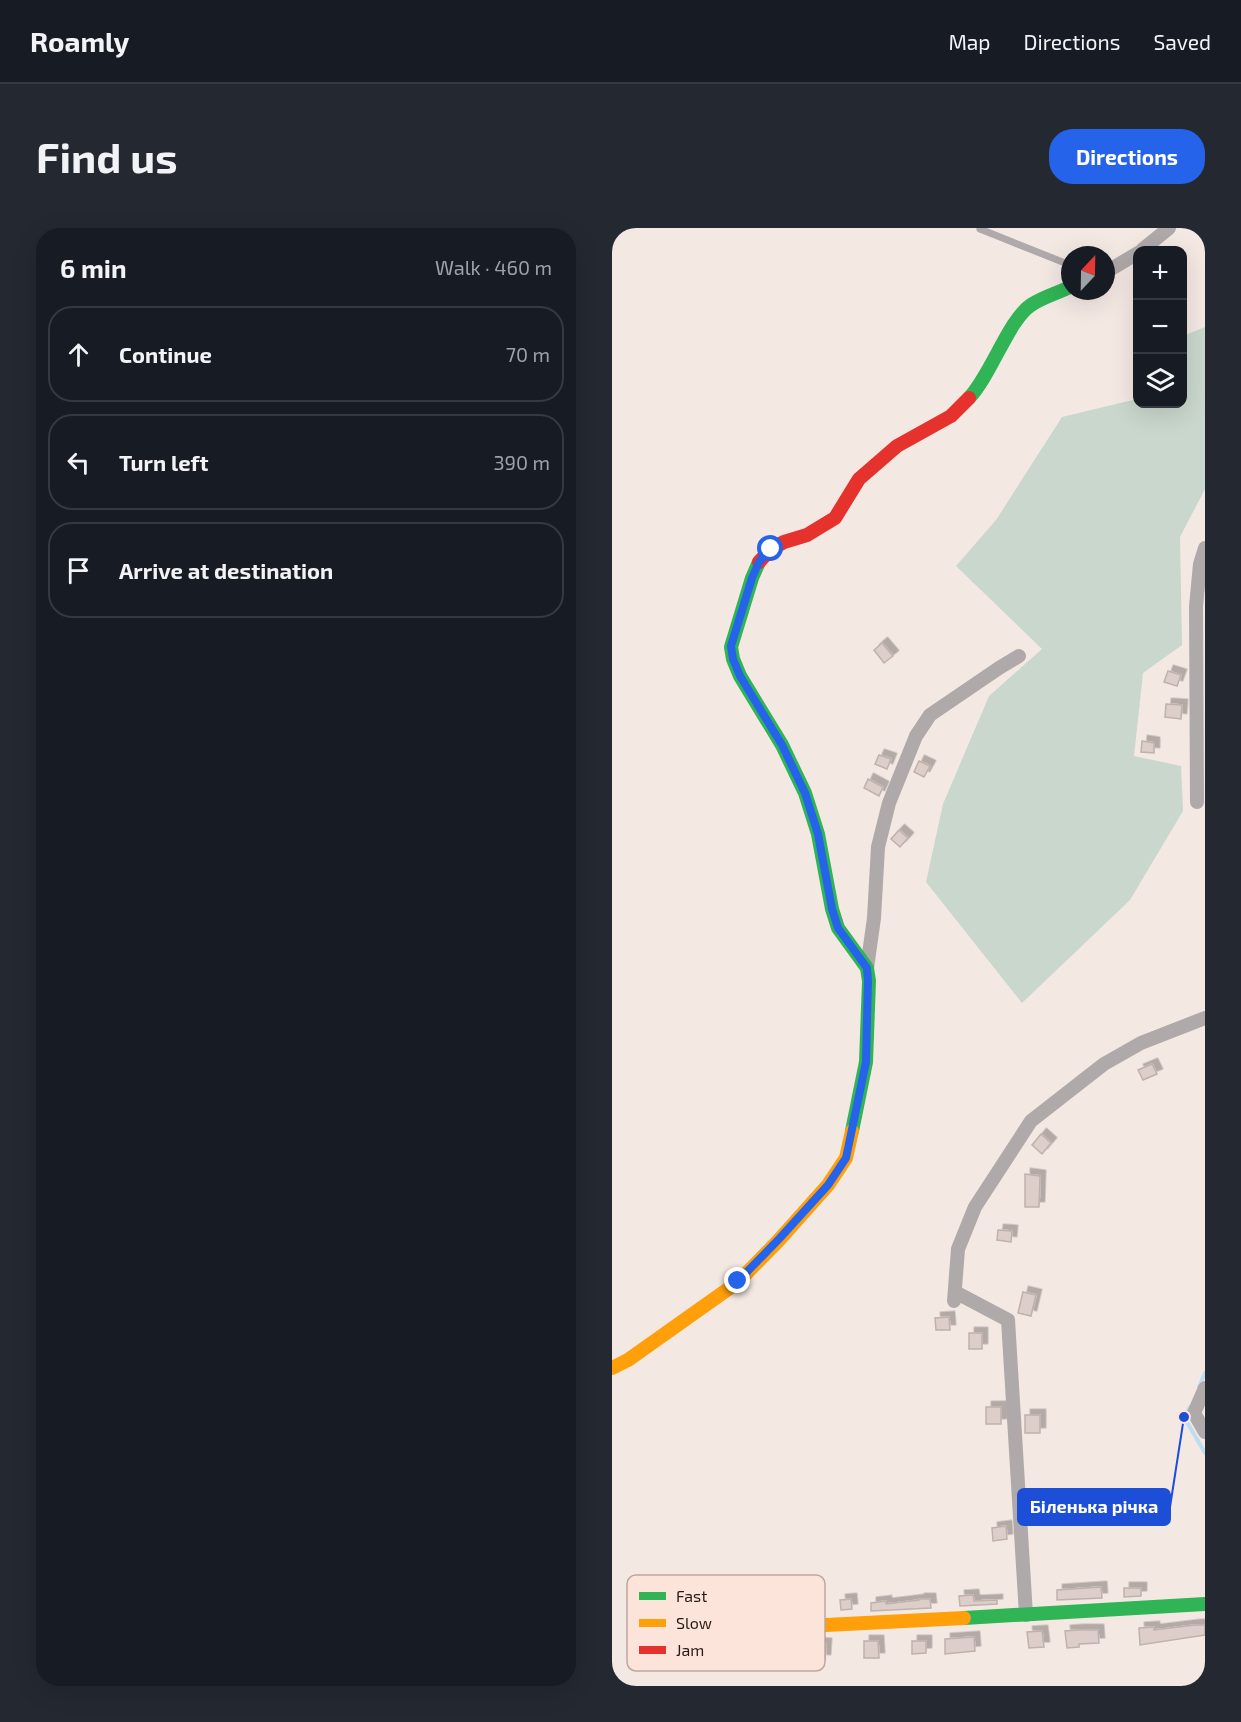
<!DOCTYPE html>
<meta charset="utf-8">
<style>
body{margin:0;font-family:"Exo 2",sans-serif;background:#242831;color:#f1f3f6}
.controls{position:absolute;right:18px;top:18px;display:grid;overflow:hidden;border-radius:12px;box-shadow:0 6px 24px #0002}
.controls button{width:54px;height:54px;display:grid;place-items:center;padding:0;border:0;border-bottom:2px solid #363941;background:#171b24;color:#f1f3f6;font:30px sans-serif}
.compass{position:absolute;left:449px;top:18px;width:54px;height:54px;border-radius:50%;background:#171b24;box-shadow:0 6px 24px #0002;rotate:22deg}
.stop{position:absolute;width:18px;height:18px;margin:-14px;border:4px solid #2563eb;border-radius:50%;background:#fff}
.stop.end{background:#2563eb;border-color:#fff;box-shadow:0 2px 6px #0008}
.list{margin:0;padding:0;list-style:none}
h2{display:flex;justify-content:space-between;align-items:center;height:78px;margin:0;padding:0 24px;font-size:26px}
h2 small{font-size:20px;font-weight:400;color:#9ea1a6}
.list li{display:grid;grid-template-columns:39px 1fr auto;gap:18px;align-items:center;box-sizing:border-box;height:96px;margin:0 12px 12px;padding:0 12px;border:2px solid #363941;border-radius:24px}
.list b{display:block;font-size:22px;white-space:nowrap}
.list em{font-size:20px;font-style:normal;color:#9ea1a6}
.icon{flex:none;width:33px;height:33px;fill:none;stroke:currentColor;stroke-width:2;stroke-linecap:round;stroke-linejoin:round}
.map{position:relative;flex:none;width:593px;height:1458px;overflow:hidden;border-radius:24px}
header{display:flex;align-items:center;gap:36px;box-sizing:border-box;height:84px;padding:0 30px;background:#171b24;border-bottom:2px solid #363941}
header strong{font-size:28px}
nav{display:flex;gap:33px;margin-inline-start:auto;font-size:21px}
.intro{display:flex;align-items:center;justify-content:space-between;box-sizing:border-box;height:144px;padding:0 36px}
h1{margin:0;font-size:42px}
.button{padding:15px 27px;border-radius:24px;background:#2563eb;color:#fff;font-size:21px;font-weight:700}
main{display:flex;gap:36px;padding:0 36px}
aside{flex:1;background:#171b24;border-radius:24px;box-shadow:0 6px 24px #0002}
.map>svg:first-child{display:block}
.green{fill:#cad7cc}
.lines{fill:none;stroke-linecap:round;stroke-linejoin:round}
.stream{stroke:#bedef0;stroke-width:4}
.building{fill:#ddcec9;stroke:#beb2ac;stroke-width:1.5;filter:url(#shadow)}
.lane{stroke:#afa9a9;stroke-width:7}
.street{stroke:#afa9a9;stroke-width:14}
.fast{stroke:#30b455;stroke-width:14}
.slow{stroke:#ff9f0a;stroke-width:14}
.jam{stroke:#e5322d;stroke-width:14}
.route{stroke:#2563eb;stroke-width:8}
.key{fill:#fce4db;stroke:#bca7a0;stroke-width:1.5}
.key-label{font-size:16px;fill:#281a15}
.leader{fill:none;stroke:#1d4ed8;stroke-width:2}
.callout-dot{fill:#1d4ed8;stroke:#fce4db;stroke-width:2}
.callout{fill:#1d4ed8;stroke:#1d4ed8;stroke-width:2}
.callout-label{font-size:18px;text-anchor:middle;font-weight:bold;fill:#fff}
</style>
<header>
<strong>Roamly</strong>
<nav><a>Map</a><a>Directions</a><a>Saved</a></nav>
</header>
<div class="intro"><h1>Find us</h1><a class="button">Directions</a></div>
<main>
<aside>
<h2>6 min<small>Walk · 460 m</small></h2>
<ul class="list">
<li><svg class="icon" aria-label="ahead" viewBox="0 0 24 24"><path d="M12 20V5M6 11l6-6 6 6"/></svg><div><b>Continue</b></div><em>70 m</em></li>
<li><svg class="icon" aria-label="left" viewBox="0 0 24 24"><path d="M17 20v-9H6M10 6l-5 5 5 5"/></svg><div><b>Turn left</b></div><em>390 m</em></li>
<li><svg class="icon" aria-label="arrive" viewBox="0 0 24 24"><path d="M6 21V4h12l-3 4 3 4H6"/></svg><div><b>Arrive at destination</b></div></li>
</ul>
</aside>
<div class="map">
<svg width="593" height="1458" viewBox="0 0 593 1458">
<defs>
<filter id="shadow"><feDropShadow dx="5.5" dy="-5.5" stdDeviation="0" flood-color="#0004"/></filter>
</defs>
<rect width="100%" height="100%" fill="#f4e8e3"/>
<path class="green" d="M593,99V261L568,309L570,417L531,445L522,528L569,538L571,583L518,672L410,775L314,654L331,576L377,468L430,421L344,338L384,292L450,189L525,171L526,176H570L571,108Z"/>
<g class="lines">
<g class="stream">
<path d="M587,1159L593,1145"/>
<path d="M578,1179L572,1189L593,1225"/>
</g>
</g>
<g class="building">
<path d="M270,415L281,428L272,435L262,422Z"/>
<path d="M556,443L569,447L565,458L552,454Z"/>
<path d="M554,476L570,477L569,491L553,489Z"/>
<path d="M530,513L542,515V525L529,524Z"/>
<path d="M267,527L279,531L275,541L263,536Z"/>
<path d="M307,533L318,538L312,549L302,544Z"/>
<path d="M256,551L271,559L267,568L252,560Z"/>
<path d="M287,602L296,610L288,619L279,611Z"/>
<path d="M540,836L545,846L531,852L526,842Z"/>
<path d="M429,906L439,915L430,926L420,917Z"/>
<path d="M413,946L428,948L427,979H413Z"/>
<path d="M386,1002L400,1003L399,1014L385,1012Z"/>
<path d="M411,1064L424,1067L419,1088L406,1085Z"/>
<path d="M337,1089L338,1102H324L323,1090Z"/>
<rect x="357" y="1105" width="13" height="16"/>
<rect x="374" y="1179" width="15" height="17"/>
<rect x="413" y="1187" width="15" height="18"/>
<path d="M394,1298L395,1311L381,1313L380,1300Z"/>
<path d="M489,1359L490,1370L445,1372V1362Z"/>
<path d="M512,1360H529V1368L512,1369Z"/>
<path d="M361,1367L362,1373L385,1372V1376L348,1378L347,1368Z"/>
<path d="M239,1371L240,1381L229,1382L228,1372Z"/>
<path d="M307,1371H318L319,1380L259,1383V1375L274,1373V1376L307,1372Z"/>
<path d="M583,1397H593V1407L528,1417L527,1400L542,1399V1402Z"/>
<path d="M466,1402H486L487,1415L467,1416V1419L455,1420L453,1403Z"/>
<path d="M430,1403L432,1419L417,1420L415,1404Z"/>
<path d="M362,1409L363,1423L333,1426V1411Z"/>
<path d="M252,1413H266L267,1430H252Z"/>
<path d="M300,1413H314V1425L300,1426Z"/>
<path d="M200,1415L214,1416L213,1432L200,1431Z"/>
</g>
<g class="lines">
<path class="lane" d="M368,1L458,37"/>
<g class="street">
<path d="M530,22L557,0"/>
<path d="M494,44L526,25"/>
<path d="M585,574L584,379L588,336L593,320"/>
<path d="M255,740L262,690L266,619L277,575L304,508L318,487L387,440L407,428"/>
<path d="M343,1064L396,1092L414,1387"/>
<path d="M342,1073L346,1021L363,979L419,893L492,836L529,815L593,790"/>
<path d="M593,1160L582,1185L593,1204"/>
</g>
<g class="fast">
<path d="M357,170C379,147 397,91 419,77C431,69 446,65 458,59"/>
<path d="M147,334L140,350L119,419L121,431L128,448L170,517L193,565L206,606L220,681L226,700L255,740L257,753L254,834L240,903"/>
<path d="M352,1390L593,1376"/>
</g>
<g class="slow">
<path d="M0,1140L16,1132L126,1054L167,1012L216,957L234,930L240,903"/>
<path d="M128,1378L127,1390L130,1398L137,1401L352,1390"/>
</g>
<path class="jam" d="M147,334L159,321L172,314L195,307L223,290L247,251L285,218L339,188L357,170"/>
</g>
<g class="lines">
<path class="route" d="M126,1053L167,1011L216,957L234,930L254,834L256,753L255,740L226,700L220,681L206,606L193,565L170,517L128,448L121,431L119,418L140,350L147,334L159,321"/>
</g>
<rect x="15" y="1347" width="198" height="96" rx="9" class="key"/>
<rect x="27" y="1364" width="27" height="8" fill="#30b455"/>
<rect x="27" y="1391" width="27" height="8" fill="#ff9f0a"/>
<rect x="27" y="1418" width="27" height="8" fill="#e5322d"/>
<g class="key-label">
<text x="64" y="1374">Fast</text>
<text x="64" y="1401">Slow</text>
<text x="64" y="1428">Jam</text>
</g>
<path class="leader" d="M572 1189L558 1279"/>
<circle class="callout-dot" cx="572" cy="1189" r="6"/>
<rect class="callout" x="406" y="1261" width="152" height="36" rx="6"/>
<g class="callout-label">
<text x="482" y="1285">Біленька річка</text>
</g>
</svg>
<div class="controls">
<button>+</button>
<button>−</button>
<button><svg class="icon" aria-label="layers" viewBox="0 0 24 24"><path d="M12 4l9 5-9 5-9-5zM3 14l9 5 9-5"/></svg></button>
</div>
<svg class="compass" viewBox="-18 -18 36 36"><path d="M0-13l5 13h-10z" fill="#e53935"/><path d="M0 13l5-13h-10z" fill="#9ea1a6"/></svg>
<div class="stop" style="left:159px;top:321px"></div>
<div class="stop end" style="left:126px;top:1053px"></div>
</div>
</main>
